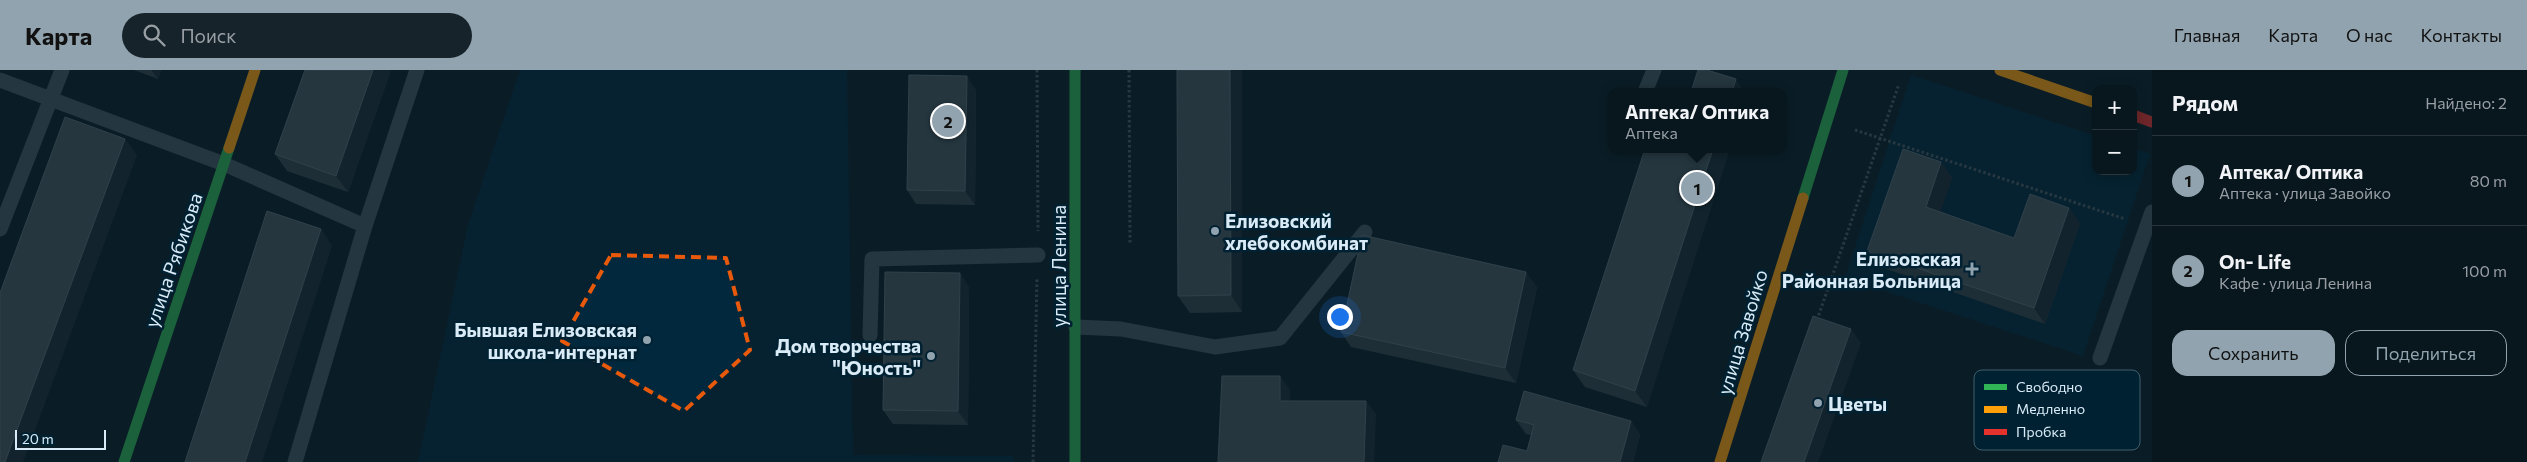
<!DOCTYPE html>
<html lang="ru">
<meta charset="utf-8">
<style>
body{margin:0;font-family:Commissioner,sans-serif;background:#16232a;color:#f1f3f6}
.controls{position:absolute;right:15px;top:15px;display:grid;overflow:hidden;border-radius:10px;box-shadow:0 2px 12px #0003}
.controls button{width:45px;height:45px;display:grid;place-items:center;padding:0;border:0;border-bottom:1px solid #29353b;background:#08161d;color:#f1f3f6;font:25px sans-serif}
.scale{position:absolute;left:15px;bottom:12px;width:91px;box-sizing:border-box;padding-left:5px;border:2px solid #d9ebf7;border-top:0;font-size:14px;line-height:18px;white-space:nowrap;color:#d9ebf7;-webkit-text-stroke:4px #002132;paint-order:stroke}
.you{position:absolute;left:1339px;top:246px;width:18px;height:18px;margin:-12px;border:4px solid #fff;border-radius:50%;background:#1a73e8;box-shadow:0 0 0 8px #1a73e833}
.badge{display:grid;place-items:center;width:32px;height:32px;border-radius:50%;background:#91a3ae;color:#111;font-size:16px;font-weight:700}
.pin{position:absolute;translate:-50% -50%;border:2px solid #fff;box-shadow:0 1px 5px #0006}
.popup{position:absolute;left:1608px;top:18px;width:178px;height:65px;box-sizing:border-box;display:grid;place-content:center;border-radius:10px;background:#08161d;filter:drop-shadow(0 1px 4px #0005);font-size:16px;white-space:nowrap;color:#989fa4}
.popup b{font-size:19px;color:#f1f3f6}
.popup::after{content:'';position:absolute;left:50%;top:100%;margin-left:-10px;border:10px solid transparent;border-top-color:#08161d}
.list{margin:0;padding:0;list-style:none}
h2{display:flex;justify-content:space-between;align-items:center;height:65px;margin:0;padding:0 20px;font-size:21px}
h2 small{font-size:16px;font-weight:400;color:#989fa4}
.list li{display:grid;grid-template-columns:32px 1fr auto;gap:15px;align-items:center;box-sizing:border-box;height:90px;padding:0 20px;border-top:1px solid #29353b}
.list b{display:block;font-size:19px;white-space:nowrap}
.list p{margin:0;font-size:16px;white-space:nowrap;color:#989fa4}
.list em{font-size:16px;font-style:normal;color:#989fa4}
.actions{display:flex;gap:10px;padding:15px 20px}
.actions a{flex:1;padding:11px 0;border:1px solid #91a3ae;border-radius:15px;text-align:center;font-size:18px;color:#91a3ae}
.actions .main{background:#91a3ae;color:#111}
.icon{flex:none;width:28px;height:28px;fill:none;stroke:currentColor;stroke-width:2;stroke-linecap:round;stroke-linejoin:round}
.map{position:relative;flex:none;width:2152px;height:392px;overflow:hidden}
header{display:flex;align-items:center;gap:30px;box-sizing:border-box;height:70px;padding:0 25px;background:#91a3ae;color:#111}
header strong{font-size:24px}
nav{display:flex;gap:28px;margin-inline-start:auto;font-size:18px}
.search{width:350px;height:45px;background:#16232a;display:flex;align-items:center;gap:12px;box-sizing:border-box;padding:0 18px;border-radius:28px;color:#989fa4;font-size:19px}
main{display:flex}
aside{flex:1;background:#08161d}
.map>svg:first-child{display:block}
.built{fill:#01283c}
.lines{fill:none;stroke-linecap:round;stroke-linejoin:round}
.path{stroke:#495a62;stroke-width:3;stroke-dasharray:2.5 2.5;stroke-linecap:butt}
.lane{stroke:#435762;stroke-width:15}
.fast{stroke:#30b455;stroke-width:11}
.slow{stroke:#ff9f0a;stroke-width:11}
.jam{stroke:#e5322d;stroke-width:11}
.wall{fill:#33434b}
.shaded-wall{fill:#1c2c35}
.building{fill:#45555d;stroke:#5c6c76}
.marked{fill:none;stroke:#e8590c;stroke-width:4;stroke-dasharray:10 6;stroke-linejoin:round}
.poi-dot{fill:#91a3ae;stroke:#002132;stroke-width:2}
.labels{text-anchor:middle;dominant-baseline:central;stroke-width:5;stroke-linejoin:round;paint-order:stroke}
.poi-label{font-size:19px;font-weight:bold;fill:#d9ebf7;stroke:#002132;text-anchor:end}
.street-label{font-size:19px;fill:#d9ebf7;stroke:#002132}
.key{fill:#002132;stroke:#415e6d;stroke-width:1}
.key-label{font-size:14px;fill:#d9ebf7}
</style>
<header>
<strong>Карта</strong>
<div class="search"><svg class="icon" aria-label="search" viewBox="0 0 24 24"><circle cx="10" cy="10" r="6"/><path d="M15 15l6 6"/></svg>Поиск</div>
<nav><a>Главная</a><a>Карта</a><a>О нас</a><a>Контакты</a></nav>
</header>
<main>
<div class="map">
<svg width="2152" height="392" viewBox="0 0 2152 392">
<rect width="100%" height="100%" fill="#0b1e27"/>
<g class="built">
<path d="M520,0H847L853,385L1013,386L1014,392H418L468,155Z"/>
<path d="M1911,5L2096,66V101H2133V78L2150,84L2083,286L1845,208Z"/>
</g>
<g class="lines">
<g class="path">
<path d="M1037,0L1038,161"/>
<path d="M1129,0L1130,174"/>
<path d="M1855,60L2125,149"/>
<path d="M1817,250L1899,14"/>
<path d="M1033,392L1037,208"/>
</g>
<g class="lane">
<path d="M0,10L224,94L365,156"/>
<path d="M1645,22L1654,0"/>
<path d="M0,159L62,0"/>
<path d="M1076,257L1121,259L1215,277L1280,268L1365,162"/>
<path d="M870,265L872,189L1038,185"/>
<path d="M2100,288L2152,142"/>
<path d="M295,392L365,156L417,0"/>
</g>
<g class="fast">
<path d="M1075,0V392"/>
<path d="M1803,128L1843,0"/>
<path d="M124,392L229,78"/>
</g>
<g class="slow">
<path d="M2000,0L2096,33"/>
<path d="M229,78L255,0"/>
<path d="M1720,392L1803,128"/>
</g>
<path class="jam" d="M2133,45L2152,52"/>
</g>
<g class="wall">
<path d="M134,0H161L158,9Z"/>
<path d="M305,0H391L348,122L287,101L275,84Z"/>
<path d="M1177,0L1242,242L1190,243L1178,226Z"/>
<path d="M976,20L975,135L916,134L907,120Z"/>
<path d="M1645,79L1647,337L1585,317L1573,300Z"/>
<path d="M1941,92L1952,108L1940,142L2014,168L2080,153L2045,254L1878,196L1867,181Z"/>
<path d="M969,217L968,355L893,354L883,340Z"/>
<path d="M1537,217L1516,313L1351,277L1341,262Z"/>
<path d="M2079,317L2086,328L2075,355L2037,339L2029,328Z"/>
<path d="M1516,350L1631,351L1640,365L1633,392H1498L1527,381L1531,365L1526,364Z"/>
</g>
<g class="shaded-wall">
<path d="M151,0H161L158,9Z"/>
<path d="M373,0H391L348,122L336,106Z"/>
<path d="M1230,0H1242V242L1231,225Z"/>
<path d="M967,6L976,20L975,135L965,121Z"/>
<path d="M1736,9L1744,22H1732Z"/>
<path d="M125,69L137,85L23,392H5Z"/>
<path d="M1713,79H1730L1647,337L1635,321Z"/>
<path d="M1941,92L1952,108L1937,152L1926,137Z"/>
<path d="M2069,138L2080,153L2045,254L2034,238Z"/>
<path d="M321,159L332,176L262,392H245Z"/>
<path d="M1526,202L1537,217L1516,313L1505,298Z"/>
<path d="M960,203L969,217L968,355L958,341Z"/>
<path d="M1851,259L1861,273L1818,392H1804Z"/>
<path d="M1280,306L1290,320V345L1280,331Z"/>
<path d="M2079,317L2086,328L2075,355L2067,344Z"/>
<path d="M1366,331L1376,344L1374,392H1364Z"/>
<path d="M1631,351L1640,365L1633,392H1620Z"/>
</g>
<g class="building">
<path d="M305,0H373L336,106L275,84Z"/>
<path d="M1177,0H1230L1231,225L1178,226Z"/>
<path d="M1698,0H1707L1736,9L1732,22H1691Z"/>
<path d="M909,5L967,6L965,121L907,120Z"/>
<path d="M65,47L125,69L5,392H0V223Z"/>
<path d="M1645,79H1713L1635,321L1573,300Z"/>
<path d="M1903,79L1941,92L1926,137L2014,168L2030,124L2069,138L2034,238L1867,181Z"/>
<path d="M267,141L321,159L245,392H185Z"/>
<path d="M1362,165L1526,202L1505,298L1341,262Z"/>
<path d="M885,202L960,203L958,341L883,340Z"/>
<path d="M1813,246L1851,259L1804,392H1761Z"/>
<path d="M2040,301L2079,317L2067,344L2029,328Z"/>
<path d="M1222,306H1280V331H1366L1364,392H1218Z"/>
<path d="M1524,321L1631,351L1620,392H1498L1503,375L1527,381L1534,355L1516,350Z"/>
</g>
<path d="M0 0H2152V392H0ZM611,185L726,188L750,280L684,341L562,271Z" fill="#0b1e27" fill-opacity=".55" fill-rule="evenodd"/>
<path class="marked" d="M611,185L726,188L750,280L684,341L562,271Z"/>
<g class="poi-dot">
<circle cx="1215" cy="161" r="5"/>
<path d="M1969.5 191.5h5v5h5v5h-5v5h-5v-5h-5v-5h5z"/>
<circle cx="647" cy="270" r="5"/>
<circle cx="931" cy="286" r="5"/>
<circle cx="1818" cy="333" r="5"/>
</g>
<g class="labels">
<g class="poi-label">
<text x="1225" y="150" text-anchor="start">Елизовский<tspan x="1225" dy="22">хлебокомбинат</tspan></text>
<text x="1961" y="188">Елизовская<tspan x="1961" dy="22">Районная Больница</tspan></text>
<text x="637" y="259">Бывшая Елизовская<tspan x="637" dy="22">школа-интернат</tspan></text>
<text x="921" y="275">Дом творчества<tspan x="921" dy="22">"Юность"</tspan></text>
<text x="1828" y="333" text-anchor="start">Цветы</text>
</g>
<g class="street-label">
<text transform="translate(173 190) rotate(-71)">улица Рябикова</text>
<text transform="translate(1058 196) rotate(-90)">улица Ленина</text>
<text transform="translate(1742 262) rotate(-73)">улица Завойко</text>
</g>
</g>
<rect x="1974" y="300" width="166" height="80" rx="8" class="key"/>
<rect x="1984" y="314" width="23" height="6" fill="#30b455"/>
<rect x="1984" y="336" width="23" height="7" fill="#ff9f0a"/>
<rect x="1984" y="359" width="23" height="6" fill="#e5322d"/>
<g class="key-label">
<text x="2016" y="322">Свободно</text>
<text x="2016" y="344">Медленно</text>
<text x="2016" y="367">Пробка</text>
</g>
</svg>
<div class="controls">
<button>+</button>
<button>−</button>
</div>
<div class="scale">20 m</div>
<div class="you"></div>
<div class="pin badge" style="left:1697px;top:118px">1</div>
<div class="popup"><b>Аптека/ Оптика</b>Аптека</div>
<div class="pin badge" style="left:948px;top:51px">2</div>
</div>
<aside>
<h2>Рядом<small>Найдено: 2</small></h2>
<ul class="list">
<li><span class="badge">1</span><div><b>Аптека/ Оптика</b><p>Аптека · улица Завойко</p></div><em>80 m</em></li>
<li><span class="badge">2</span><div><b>On- Life</b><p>Кафе · улица Ленина</p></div><em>100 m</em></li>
</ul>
<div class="actions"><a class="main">Сохранить</a><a>Поделиться</a></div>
</aside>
</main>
